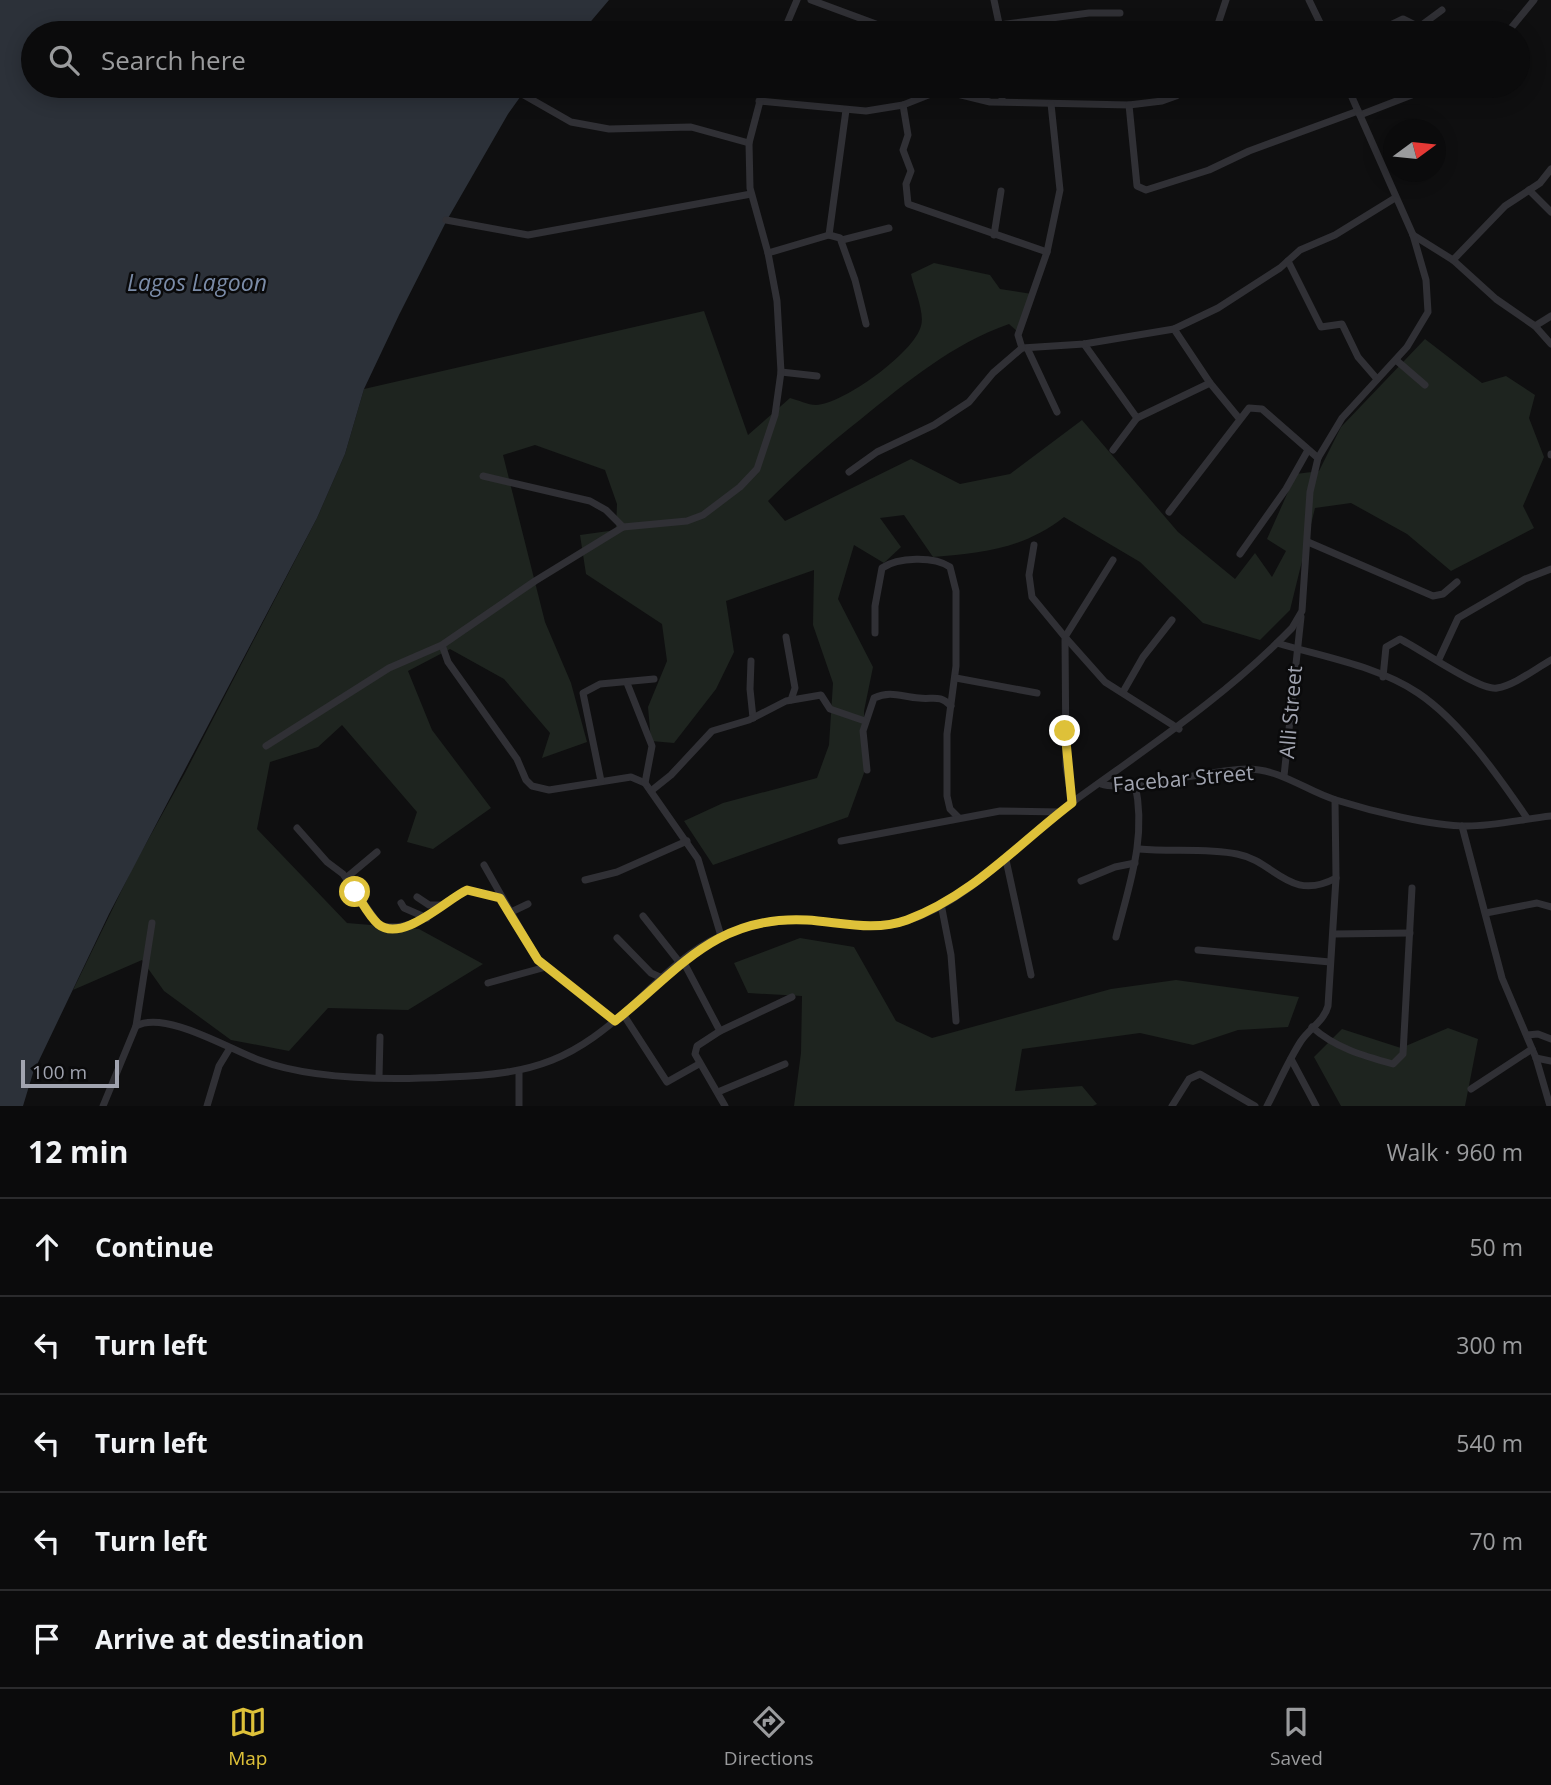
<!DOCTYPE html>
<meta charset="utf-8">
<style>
body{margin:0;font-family:"Open Sans",sans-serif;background:#19191a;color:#f1f3f6}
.compass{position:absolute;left:1383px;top:119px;width:63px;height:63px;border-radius:50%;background:#0b0b0c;box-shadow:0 4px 18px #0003;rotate:75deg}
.scale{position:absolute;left:21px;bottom:18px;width:98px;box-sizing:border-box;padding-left:7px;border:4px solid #a1a4b0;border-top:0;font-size:19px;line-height:24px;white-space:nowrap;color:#a1a4b0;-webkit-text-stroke:5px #0a0a0b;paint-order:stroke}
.stop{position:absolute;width:21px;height:21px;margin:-16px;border:5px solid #dec139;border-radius:50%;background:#fff}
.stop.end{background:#dec139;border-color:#fff;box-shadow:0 2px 7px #0008}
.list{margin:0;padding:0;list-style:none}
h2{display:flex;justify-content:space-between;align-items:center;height:91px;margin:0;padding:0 28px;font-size:30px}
h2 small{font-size:23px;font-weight:400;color:#9a9b9d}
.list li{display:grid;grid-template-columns:46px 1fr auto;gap:21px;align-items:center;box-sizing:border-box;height:98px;padding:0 28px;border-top:2px solid #2b2b2d}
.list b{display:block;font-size:26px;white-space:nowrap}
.list em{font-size:23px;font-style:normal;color:#9a9b9d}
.icon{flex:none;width:38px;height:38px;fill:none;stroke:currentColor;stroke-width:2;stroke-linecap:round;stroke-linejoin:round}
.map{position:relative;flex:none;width:1551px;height:1106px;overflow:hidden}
.search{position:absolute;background:#0b0b0c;box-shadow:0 4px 18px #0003;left:21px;right:21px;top:21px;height:77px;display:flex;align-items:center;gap:18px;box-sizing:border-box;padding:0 24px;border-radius:38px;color:#9a9b9d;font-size:26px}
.sheet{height:581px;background:#0b0b0c}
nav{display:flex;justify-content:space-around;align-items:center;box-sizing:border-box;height:98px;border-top:2px solid #2b2b2d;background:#0b0b0c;font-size:19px;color:#9a9b9d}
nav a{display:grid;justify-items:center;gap:4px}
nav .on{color:#dec139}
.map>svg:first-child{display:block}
.green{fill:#1e241f}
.water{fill:#2c3139}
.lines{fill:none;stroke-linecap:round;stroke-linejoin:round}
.minor{stroke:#303035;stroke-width:7}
.route{stroke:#dec139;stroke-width:9}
.labels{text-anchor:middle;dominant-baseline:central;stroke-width:5;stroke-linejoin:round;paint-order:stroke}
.street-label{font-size:21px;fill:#a1a4b0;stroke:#0a0a0b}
.water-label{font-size:23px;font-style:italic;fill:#7b8ca8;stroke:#0a0a0b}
</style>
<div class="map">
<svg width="1551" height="1106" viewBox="0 0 1551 1106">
<rect width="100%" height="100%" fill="#0f0f10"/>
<g class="green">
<path d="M934,263L990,275L1000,289L1032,294L1019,333L1009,324C952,344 907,382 861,419C828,445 798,471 768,501L785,521L911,459L960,484L1010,474L1082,420L1178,532L1235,579L1255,553L1272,577L1286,551L1267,539L1296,474L1319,471L1341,427L1425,339L1482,383L1506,376L1535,395L1529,418L1544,457L1523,506L1534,528L1451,571L1407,534L1351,503L1315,508L1290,610L1260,640L1203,623L1140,562L1064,517C1025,548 983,553 933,557L904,515L880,518L901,547L884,563L854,545L838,599L873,667L864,711V773L848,817L713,865L684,821L723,803L817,778L829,745L833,683L813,625L814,570L726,601L734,652L716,689L674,743L651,741L648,707L667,661L662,624L586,574L580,535L616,530L617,504L605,470L535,445L503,455L545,622L571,683L587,742L542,758L550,733L504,679L450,649L408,671L432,730L491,808L433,849L407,842L417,812L342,725L318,747L270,762L257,829L347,923L419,929L483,964L408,1010L328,1008L289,1051L231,1040L164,991L142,960L73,990L133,867L185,773L317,518L345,454L364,389L704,311L748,435L790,398C798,400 808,405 816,405C843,404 914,353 921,326C925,313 914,288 911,274Z"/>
<path d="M800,938L854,947L896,1021L932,1038L1111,989L1176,980L1299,997L1288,1027L1238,1030L1193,1045L1140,1033L1022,1049L1015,1091L1082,1086L1097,1104L1093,1106H794L801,1053L802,996L748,993L734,963Z"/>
<path d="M1448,1028L1478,1039L1465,1106H1341L1314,1057L1342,1029L1401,1048Z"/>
</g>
<path class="water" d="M0,0H609L581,33H33V86H528L508,114L447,220L399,315L364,389L345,454L317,518L109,914L33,1073L23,1106H0Z"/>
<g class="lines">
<g class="minor">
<path d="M811,0L884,27L920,33"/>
<path d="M994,0L1001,33"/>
<path d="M1309,0L1325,33"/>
<path d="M999,25L1089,13H1120"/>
<path d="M783,33L797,0"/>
<path d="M1215,33L1226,0"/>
<path d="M1374,33L1403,19L1419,27L1442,10"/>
<path d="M1507,33L1534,0"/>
<path d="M1002,86V101"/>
<path d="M522,94L571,122L609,129L691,127L749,143"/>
<path d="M759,101L866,111L903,105L941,90L990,102L1129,105L1162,101L1176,96L1191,86"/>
<path d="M903,105L908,135L903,150L911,171L906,184L908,204L1047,252"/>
<path d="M1129,105L1137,186L1146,190L1209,170L1249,151L1358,111"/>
<path d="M1360,115L1435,86"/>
<path d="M1529,190L1551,212"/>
<path d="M446,220L528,235L751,194"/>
<path d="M829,235L846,110"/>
<path d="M994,235L1001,191"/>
<path d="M1413,235L1453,260L1496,299L1535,326L1551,344"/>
<path d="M842,240L889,228"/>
<path d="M768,253L829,235L840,238L855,280L866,324"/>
<path d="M1453,260L1505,206L1540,183L1551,169"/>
<path d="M1288,261L1321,327L1342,324L1358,357L1377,379"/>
<path d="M1535,326L1551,316"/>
<path d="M1174,329L1210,383L1238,417"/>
<path d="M1084,344L1137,418L1210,383"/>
<path d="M1022,348L1084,344L1174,329L1218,308L1280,268L1300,250L1335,235L1395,198"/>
<path d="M1022,348L1018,335L1047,252L1060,190L1051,104"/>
<path d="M1028,350L1057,412"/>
<path d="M1396,360L1425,385"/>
<path d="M781,372L817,376"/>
<path d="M1113,450L1137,418"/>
<path d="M1551,454V455"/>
<path d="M849,472L877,452L934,425L969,402L993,373L1022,348"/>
<path d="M483,476L590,501L606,510L623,527"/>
<path d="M1169,512L1249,408L1262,409L1318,458"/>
<path d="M1308,542L1433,596L1443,594L1457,582"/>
<path d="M1034,545L1029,575L1032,597L1065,637L1066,766L1072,803"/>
<path d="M1240,554L1286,489L1308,450"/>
<path d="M1113,560L1065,637L1105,682L1179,729"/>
<path d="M875,633V606L882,568C898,557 934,556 950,567L956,591V666L947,734V796L950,809L959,818"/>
<path d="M786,637L795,688L791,700"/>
<path d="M1277,643C1323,657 1378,666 1418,693C1460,721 1499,777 1527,818"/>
<path d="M442,645L448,662L517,759L526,780L532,786L549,790L631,777L645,783L698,859L721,936"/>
<path d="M1439,659L1458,618L1525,579L1551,569"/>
<path d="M751,661L750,689L753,718"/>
<path d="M1383,677L1386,647L1400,639C1420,649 1480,691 1497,688C1515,685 1535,669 1551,660"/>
<path d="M956,678L1037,693"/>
<path d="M627,683L652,746L645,783"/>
<path d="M1123,692L1143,657L1172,620"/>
<path d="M266,746L389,668L442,645L535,581L623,527L687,521L703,515L740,487L757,469L775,415L781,372L777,301L768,253L750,188L749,143L764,86"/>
<path d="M867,770L863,731L874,698C891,690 902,697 919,698C932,700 940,694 951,706"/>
<path d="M1284,776L1301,617"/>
<path d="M601,781L583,693L600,684L654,679"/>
<path d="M1101,784C1126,793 1211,769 1247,769C1281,769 1306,791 1336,800C1371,811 1431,826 1467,826C1494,826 1523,819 1551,816"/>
<path d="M651,791L671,775L712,731L749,720L786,701L821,695L830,709L865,721"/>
<path d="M1462,826L1502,978L1536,1058L1550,1106"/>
<path d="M297,828L327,862L343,874L380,926C421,932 434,905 467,890L500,898"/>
<path d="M841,841L1000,811L1061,812"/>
<path d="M1139,849C1171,852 1206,848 1237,854C1275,861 1289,903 1336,878"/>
<path d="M1006,860L1031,975"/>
<path d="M484,865L538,960L615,1021"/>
<path d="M346,878L377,852"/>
<path d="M585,880L617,872L687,841"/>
<path d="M1081,881L1115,867L1135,863"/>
<path d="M417,897L429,905H442"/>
<path d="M401,903L404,908L427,918"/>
<path d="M941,904L951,955L956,1021"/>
<path d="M509,913L528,904"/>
<path d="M1486,913L1537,903L1551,907"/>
<path d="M643,916L680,963"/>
<path d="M1334,934L1410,933"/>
<path d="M1116,937C1129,885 1147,838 1135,784"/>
<path d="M617,938L651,973L662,978"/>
<path d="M1198,950L1330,962"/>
<path d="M683,961L720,1031L697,1046L695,1054L725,1106"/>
<path d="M488,983L546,967"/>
<path d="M623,1014L667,1082L699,1064"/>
<path d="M136,1026L152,923"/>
<path d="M1312,1027C1335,1048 1364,1056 1393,1064L1403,1054L1412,888"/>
<path d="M720,1031L792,997"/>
<path d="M1527,1035L1538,1034L1551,1039"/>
<path d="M1536,1058L1551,1061"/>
<path d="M1291,1059L1316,1106"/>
<path d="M519,1073V1106"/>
<path d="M379,1077L380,1037"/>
<path d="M1471,1089L1532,1049"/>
<path d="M718,1092L785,1064"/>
<path d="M103,1106L136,1026C165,1010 229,1049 259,1060C312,1080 392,1080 449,1077C536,1074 573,1061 638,1000C662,977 690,949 721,936C746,926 779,919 805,920C838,921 871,932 904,922C971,901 1016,844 1070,804C1148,747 1223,699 1292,628L1302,611L1310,492L1318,458L1342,418L1407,347L1428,312L1426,280L1413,235L1347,86"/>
<path d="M207,1106L219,1066L230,1048"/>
<path d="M1172,1106L1189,1079L1200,1074L1255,1106"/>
<path d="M1267,1106C1278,1085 1288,1061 1301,1041C1310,1028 1324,1021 1328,1006L1336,878L1335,800"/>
</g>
</g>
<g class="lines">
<path class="route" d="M355,892C362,902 369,916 378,924C402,944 447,899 467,890L500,898L538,960L615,1021C678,971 715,915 807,920C840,922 874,932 907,920C972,896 1018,844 1072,803L1065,731"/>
</g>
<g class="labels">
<g class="street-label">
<text transform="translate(1290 712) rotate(-85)">Alli Street</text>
<text transform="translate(1183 778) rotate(-5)">Facebar Street</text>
</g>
<g class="water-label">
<text x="197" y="282">Lagos Lagoon</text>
</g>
</g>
</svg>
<svg class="compass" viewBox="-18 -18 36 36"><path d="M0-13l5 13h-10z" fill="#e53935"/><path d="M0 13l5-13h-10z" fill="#9a9b9d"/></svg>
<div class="scale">100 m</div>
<div class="stop" style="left:355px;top:892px"></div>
<div class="stop end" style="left:1065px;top:731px"></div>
<div class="search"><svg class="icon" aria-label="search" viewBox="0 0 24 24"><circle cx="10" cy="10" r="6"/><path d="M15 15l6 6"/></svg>Search here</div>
</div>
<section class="sheet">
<h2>12 min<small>Walk · 960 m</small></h2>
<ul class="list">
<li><svg class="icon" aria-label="ahead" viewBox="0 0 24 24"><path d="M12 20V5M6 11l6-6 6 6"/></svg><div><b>Continue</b></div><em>50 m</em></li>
<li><svg class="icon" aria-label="left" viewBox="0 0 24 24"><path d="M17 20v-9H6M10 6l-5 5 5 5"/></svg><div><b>Turn left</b></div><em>300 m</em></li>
<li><svg class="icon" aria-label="left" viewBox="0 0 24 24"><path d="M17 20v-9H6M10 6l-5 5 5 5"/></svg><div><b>Turn left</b></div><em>540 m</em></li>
<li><svg class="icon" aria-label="left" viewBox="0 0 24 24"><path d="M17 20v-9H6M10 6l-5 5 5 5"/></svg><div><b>Turn left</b></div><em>70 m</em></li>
<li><svg class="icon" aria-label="arrive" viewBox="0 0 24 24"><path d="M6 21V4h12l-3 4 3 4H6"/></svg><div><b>Arrive at destination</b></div></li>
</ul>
</section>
<nav>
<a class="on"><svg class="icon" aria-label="map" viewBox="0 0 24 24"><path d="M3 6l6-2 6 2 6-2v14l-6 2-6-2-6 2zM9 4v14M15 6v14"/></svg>Map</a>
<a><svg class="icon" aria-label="directions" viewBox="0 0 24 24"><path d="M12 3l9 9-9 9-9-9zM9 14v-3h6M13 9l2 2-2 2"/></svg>Directions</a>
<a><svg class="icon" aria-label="saved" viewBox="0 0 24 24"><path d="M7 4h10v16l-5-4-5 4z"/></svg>Saved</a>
</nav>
